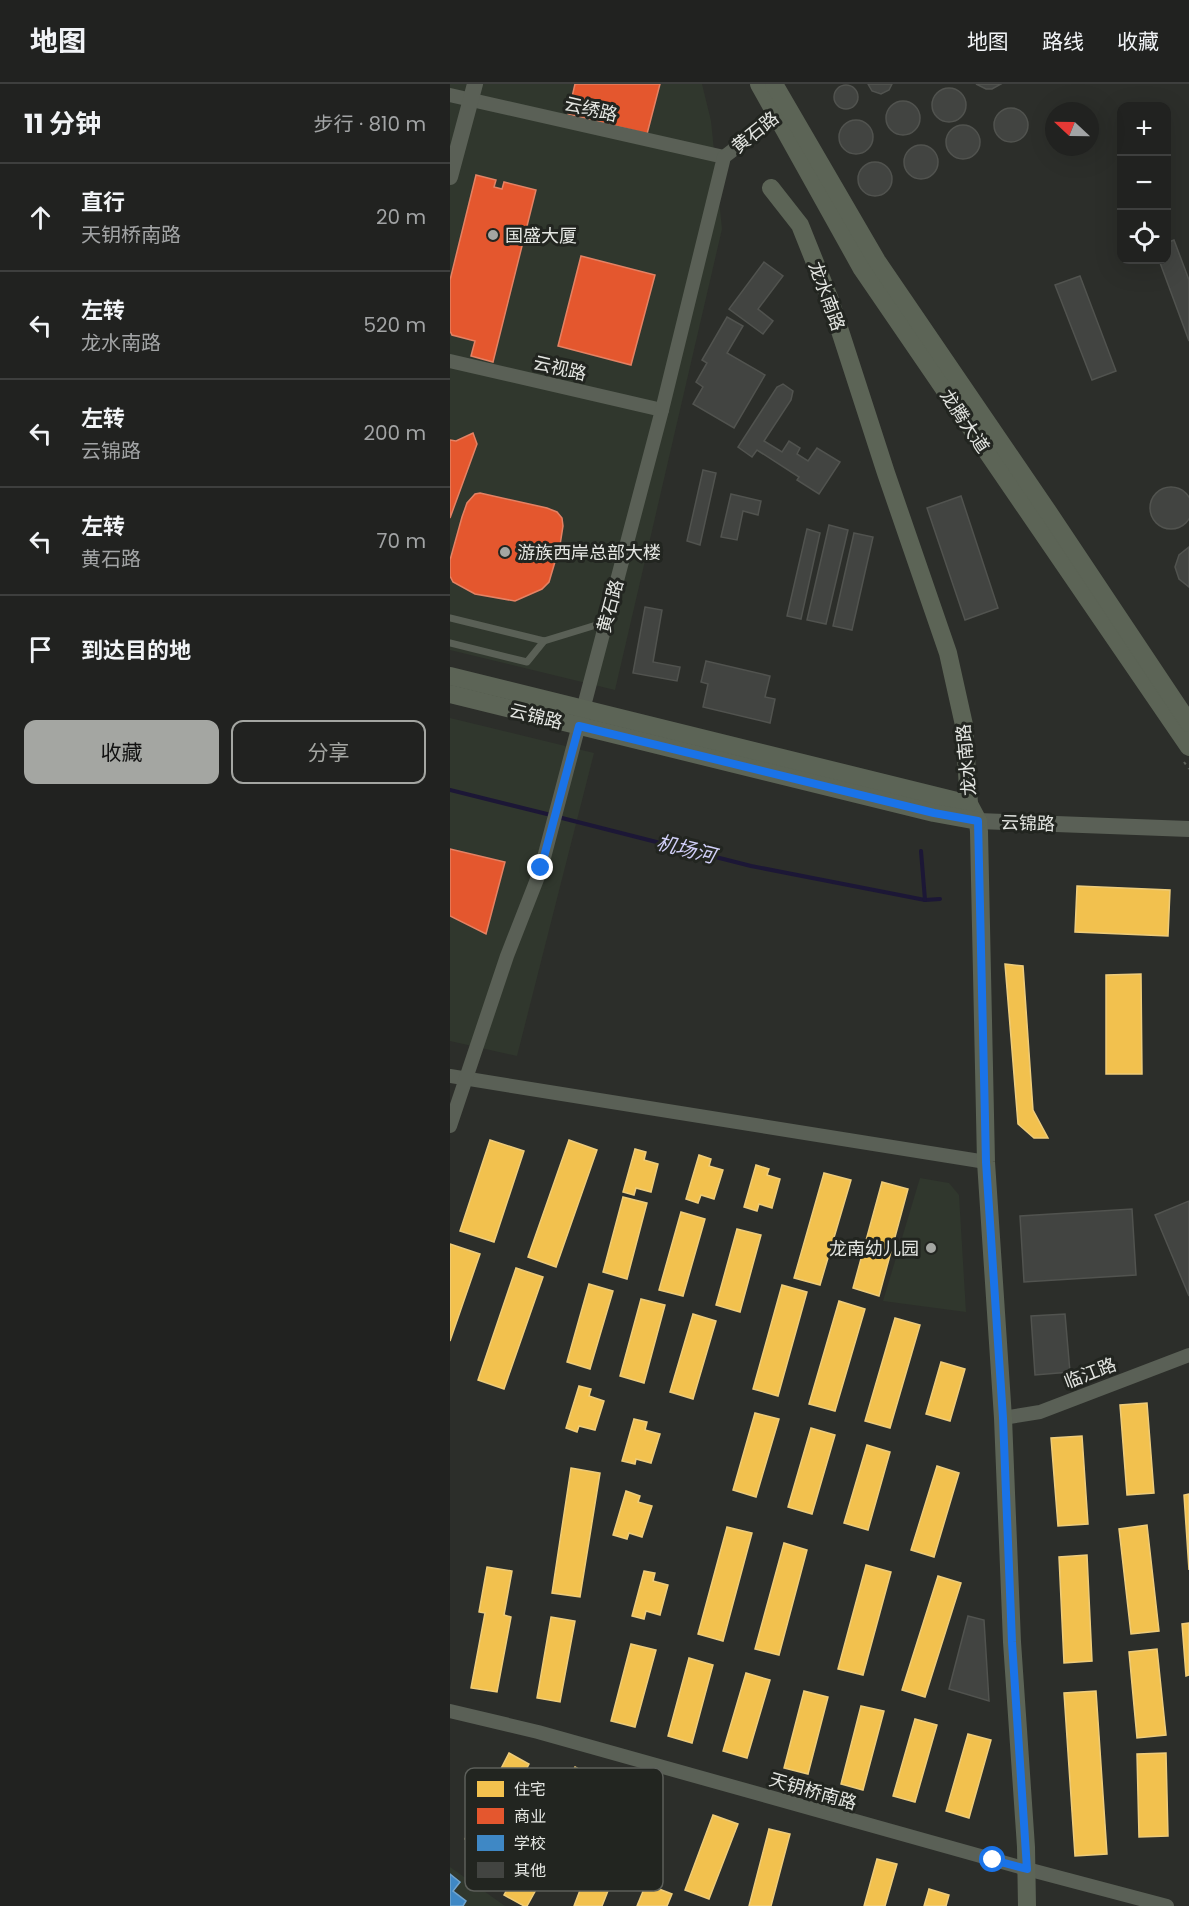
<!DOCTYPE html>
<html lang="zh">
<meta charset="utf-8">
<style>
body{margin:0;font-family:Poppins,"Noto Sans SC",sans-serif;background:#2d2f2d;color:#f1f3f6}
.controls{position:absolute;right:18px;top:18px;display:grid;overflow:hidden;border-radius:12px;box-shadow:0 6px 24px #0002}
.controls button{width:54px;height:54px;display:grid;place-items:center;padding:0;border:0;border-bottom:2px solid #3e3f3e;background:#212220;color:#f1f3f6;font:30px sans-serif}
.compass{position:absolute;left:595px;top:18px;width:54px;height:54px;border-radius:50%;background:#212220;box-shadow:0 6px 24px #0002;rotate:292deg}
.stop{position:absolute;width:18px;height:18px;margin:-14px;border:4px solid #1a73e8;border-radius:50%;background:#fff}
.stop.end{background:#1a73e8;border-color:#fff;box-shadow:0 2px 6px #0008}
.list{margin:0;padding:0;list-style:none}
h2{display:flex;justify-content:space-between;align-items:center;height:78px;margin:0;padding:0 24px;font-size:26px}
h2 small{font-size:20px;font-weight:400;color:#a2a4a5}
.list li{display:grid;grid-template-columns:39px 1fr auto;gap:18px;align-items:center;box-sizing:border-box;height:108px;padding:0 24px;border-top:2px solid #3e3f3e}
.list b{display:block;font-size:22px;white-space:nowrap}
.list p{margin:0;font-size:20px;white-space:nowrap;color:#a2a4a5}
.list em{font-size:20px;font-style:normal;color:#a2a4a5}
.actions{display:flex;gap:12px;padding:18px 24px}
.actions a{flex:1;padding:14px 0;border:2px solid #a4a6a2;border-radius:12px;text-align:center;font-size:21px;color:#a4a6a2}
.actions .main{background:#a4a6a2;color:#111}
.icon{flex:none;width:33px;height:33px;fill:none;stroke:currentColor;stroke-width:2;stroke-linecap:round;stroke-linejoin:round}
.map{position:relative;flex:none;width:739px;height:1822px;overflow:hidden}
header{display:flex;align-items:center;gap:36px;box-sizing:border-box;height:84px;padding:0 30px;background:#212220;border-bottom:2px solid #3e3f3e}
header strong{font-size:28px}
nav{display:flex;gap:33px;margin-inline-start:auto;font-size:21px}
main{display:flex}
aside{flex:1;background:#212220}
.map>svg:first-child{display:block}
.built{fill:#30372d}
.homes{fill:#f2c14e;stroke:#eecc7a;stroke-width:1.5}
.shops{fill:#e4572e;stroke:#e48264;stroke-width:1.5}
.schools{fill:#3f88c5;stroke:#70a4ce;stroke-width:1.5}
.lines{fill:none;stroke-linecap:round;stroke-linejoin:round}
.stream{stroke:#1c1736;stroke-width:4}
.building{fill:#424441;stroke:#51534f;stroke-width:1.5}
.path{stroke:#5c6059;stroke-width:2;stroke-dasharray:3 4.5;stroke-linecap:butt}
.service{stroke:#5a6056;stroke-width:7}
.minor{stroke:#5a6056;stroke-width:14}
.tertiary{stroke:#5a6056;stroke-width:16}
.secondary{stroke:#5c6456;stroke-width:18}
.route{stroke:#1a73e8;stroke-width:8}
.poi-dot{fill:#a4a6a2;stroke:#222520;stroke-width:2}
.labels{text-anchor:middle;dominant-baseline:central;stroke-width:6;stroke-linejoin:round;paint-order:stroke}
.street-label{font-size:18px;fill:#e4e6e2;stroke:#222520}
.poi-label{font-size:18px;fill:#e4e6e2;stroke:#222520;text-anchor:start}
.water-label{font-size:20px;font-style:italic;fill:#d1cff8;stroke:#222520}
.key{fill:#222520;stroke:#5c5f5a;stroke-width:1.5}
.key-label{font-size:16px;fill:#e4e6e2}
</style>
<header>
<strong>地图</strong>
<nav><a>地图</a><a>路线</a><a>收藏</a></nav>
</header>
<main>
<aside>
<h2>11 分钟<small>步行 · 810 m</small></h2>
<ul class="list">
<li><svg class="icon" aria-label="ahead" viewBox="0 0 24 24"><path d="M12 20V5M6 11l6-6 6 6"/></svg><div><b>直行</b><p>天钥桥南路</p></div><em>20 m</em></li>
<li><svg class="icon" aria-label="left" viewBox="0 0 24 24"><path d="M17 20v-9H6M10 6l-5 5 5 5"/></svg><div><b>左转</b><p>龙水南路</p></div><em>520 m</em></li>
<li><svg class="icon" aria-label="left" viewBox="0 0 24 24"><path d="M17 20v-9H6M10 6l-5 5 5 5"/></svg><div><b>左转</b><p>云锦路</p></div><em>200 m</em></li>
<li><svg class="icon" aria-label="left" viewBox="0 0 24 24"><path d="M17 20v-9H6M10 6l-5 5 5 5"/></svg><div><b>左转</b><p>黄石路</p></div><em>70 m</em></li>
<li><svg class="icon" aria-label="arrive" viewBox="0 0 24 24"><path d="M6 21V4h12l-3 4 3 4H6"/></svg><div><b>到达目的地</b></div></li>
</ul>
<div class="actions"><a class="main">收藏</a><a>分享</a></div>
</aside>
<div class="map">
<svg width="739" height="1822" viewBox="0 0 739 1822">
<rect width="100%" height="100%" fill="#2c2e2a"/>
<g class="built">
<path d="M0,0H252L261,37L272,145L165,606L0,566Z"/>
<path d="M0,634L144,669L67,972L0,957Z"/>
<path d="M470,1094L499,1099L509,1111L516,1228L433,1217Z"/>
<path d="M0,1783L55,1822H0Z"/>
</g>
<g class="homes">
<path d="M627,802L720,806L718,852L625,848Z"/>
<path d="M555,880L573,882L583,1026L598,1054H584L568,1040Z"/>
<path d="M691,890L692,990H656V891Z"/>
<path d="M40,1056L74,1067L44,1158L10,1147Z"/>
<path d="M119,1056L147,1066L106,1183L78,1173Z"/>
<path d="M185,1065L196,1068L194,1076L208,1080L201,1108L186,1104L184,1111L173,1108Z"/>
<path d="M249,1071L261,1075L259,1082L273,1086L264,1115L251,1111L248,1119L236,1115Z"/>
<path d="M306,1081L319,1085L317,1091L330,1095L322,1124L309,1120L307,1127L294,1123Z"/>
<path d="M374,1089L401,1096L370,1201L344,1194Z"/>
<path d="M432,1098L458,1105L429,1212L403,1204Z"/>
<path d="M173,1113L197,1119L177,1195L153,1188Z"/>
<path d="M231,1128L255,1135L233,1212L209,1206Z"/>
<path d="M287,1145L311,1151L290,1228L266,1221Z"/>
<path d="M0,1160L30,1170L0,1257Z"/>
<path d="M66,1184L93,1193L54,1305L28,1296Z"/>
<path d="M139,1200L163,1207L140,1285L117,1278Z"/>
<path d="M332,1201L357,1208L328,1312L303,1305Z"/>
<path d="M191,1215L215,1221L194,1299L170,1292Z"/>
<path d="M389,1217L415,1225L385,1327L359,1320Z"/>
<path d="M243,1230L266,1237L243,1315L220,1308Z"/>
<path d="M445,1234L470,1241L440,1344L415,1337Z"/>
<path d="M491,1278L515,1285L500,1337L476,1330Z"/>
<path d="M129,1302L141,1305L139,1312L154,1317L145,1346L129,1342L127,1348L116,1344Z"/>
<path d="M697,1319L704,1409L677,1411L670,1321Z"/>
<path d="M305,1329L329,1335L306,1413L283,1406Z"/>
<path d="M184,1335L197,1338L195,1346L210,1350L201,1379L186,1375L185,1380L172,1377Z"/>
<path d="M361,1344L385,1351L362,1430L338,1423Z"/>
<path d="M632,1352L638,1440L608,1442L601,1354Z"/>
<path d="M417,1361L440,1368L418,1446L394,1439Z"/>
<path d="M487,1382L509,1389L484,1473L461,1466Z"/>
<path d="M121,1384L150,1389L130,1513L102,1509Z"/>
<path d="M176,1407L190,1412L188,1418L202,1422L192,1453L179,1449L177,1455L163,1451Z"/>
<path d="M739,1410V1486L734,1411Z"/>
<path d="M697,1441L709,1547L681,1550L669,1445Z"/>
<path d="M277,1443L302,1449L273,1557L248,1550Z"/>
<path d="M334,1459L357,1466L329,1571L305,1565Z"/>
<path d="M637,1471L642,1577L614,1579L609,1473Z"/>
<path d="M416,1481L441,1488L413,1591L388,1585Z"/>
<path d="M37,1483L62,1487L54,1531L61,1533L47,1608L21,1604L35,1529L29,1528Z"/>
<path d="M194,1487L205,1489L203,1497L218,1501L210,1531L196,1527L194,1535L182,1532Z"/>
<path d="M488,1492L511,1499L475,1613L452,1606Z"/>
<path d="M101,1533L125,1537L110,1618L87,1614Z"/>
<path d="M739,1539V1591L736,1592L732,1540Z"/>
<path d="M181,1560L206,1566L185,1643L161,1637Z"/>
<path d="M707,1565L716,1651L687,1654L679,1568Z"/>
<path d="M239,1574L263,1581L242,1659L218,1652Z"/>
<path d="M296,1589L320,1596L297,1674L273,1667Z"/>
<path d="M354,1607L378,1613L358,1690L334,1684Z"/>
<path d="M646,1607L657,1770L625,1772L614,1609Z"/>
<path d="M411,1622L434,1627L413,1706L391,1700Z"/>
<path d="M465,1635L487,1641L465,1718L443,1712Z"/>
<path d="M518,1650L541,1656L519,1734L496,1727Z"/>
<path d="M59,1669L79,1680L35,1765L15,1755Z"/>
<path d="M716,1669L718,1752L689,1753L687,1670Z"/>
<path d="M125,1683L147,1695L77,1822H74L54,1811Z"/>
<path d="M263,1731L288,1740L259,1815L235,1806Z"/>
<path d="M319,1745L340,1750L321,1822H299Z"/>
<path d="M427,1775L447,1780L435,1822H414Z"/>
<path d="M140,1780L165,1789L152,1822H124Z"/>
<path d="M196,1800L222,1810L217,1822H187Z"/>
<path d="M479,1805L499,1811L496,1822H474Z"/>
</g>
<g class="shops">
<path d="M125,0H210L197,50L118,30Z"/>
<path d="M26,91L46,96L44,103L52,105L54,98L86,106L43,278L21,272L25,257L2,251L0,247V196Z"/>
<path d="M131,172L205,191L181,281L108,262Z"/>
<path d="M23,349L27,360L0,434V356L6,357Z"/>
<path d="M30,409L97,424L107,428L112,434L113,442L110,461L99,498L92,505L65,517L25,510L3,498L0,492V476L12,433L17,419L25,410Z"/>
<path d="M0,765L55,778L36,850L0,832Z"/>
</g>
<path class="schools" d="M0,1790L10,1798L3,1807L16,1817L13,1822H0Z"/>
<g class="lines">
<g class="stream">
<path d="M0,706L101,731"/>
<path d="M108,733L301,782L475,816L490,815"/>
<path d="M471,767L475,816"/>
</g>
</g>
<g class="building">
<path d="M418,0H442L439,6L431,10L422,7Z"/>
<path d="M526,0H551L542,5H536Z"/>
<circle cx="396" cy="13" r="12"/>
<circle cx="499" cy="21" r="17"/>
<circle cx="453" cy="34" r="17"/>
<circle cx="561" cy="41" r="17"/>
<circle cx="406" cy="53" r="17"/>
<circle cx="513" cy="58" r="17"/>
<circle cx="471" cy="78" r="17"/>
<circle cx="425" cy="95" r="17"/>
<path d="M724,156L739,196V257L709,176H716V159Z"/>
<path d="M314,178L333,192L308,225L323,237L313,250L279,225Z"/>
<path d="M630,192L666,287L642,296L605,201Z"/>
<path d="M277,233L293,242L277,269L315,291L284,344L243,320L253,303L246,298L257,279L252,276Z"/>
<path d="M333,300L343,307L341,316L314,357L332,368L339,357L350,364L347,370L358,377L367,364L390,378L369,410L347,396L349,393L307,366L302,373L288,363L327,303Z"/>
<path d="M253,386L266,389L250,461L237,457Z"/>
<circle cx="721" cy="424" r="21"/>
<path d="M281,410L311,417L308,431L293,427L287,456L271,453Z"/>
<path d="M511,412L548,524L515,536L477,424Z"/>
<path d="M379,441L398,446L376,540L357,536Z"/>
<path d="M357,445L370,449L351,535L337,532Z"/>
<path d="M404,449L423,453L402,546L383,542Z"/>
<path d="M739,463V503L729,495L725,483L729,471Z"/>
<path d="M195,523L212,526L203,578L230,583L227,597L183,589Z"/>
<path d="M256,577L320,592L315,613L325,615L320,639L253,623L258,600L251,598Z"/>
<path d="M739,1117V1212L705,1131Z"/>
<path d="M682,1125L686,1191L574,1198L570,1132Z"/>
<path d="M615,1230L620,1288L585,1291L581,1232Z"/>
<path d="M518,1532L534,1536L539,1617L499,1605Z"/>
</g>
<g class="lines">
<path class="path" d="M734,678L739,685"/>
<g class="service">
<path d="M0,534L94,557L156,538"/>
<path d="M0,559L77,578L94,557"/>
</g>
<g class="minor">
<path d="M0,11L274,73"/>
<path d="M0,277L212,326"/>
<path d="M0,992L536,1078"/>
<path d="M0,1042L57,872L91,785L212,326L274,73L327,32"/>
<path d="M553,1334L590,1328L739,1271"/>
<path d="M0,1627L88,1648L577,1785L717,1822"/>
</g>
<g class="tertiary">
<path d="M0,93L25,0"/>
<path d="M528,737L739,745"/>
</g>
<g class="secondary">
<path d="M309,0L412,185L739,663"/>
<path d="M324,0L427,177L601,432L739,639"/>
<path d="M321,104L350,141L380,216L436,389L498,569L514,641L519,720L528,737L529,748L536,1078L553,1334L562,1558L576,1763L577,1822"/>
<path d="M0,592L519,720"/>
<path d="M0,610L484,729L528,737"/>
</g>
</g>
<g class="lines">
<path class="route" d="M91,784L129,642L484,729L528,737L536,1078L553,1334L562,1558L577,1785L543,1776"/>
</g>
<g class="poi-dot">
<circle cx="43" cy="151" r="6"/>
<circle cx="55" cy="468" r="6"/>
<circle cx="481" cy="1164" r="6"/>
</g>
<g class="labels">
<g class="street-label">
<text transform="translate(141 25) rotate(13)">云绣路</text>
<text transform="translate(305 48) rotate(-39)">黄石路</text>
<text transform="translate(377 212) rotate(70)">龙水南路</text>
<text transform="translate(110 284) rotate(13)">云视路</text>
<text transform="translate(515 337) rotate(56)">龙腾大道</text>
<text transform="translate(160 522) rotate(-75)">黄石路</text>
<text transform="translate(86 632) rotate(14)">云锦路</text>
<text transform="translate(516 676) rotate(-95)">龙水南路</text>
<text transform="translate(578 739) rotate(2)">云锦路</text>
<text transform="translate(640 1289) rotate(-21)">临江路</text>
<text transform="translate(363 1707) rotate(16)">天钥桥南路</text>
</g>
<g class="poi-label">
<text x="55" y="151">国盛大厦</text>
<text x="67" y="468">游族西岸总部大楼</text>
<text x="469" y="1164" text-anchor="end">龙南幼儿园</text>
</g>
<g class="water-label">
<text transform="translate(236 765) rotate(14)">机场河</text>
</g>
</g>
<rect x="15" y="1684" width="198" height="123" rx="9" class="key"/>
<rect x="27" y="1697" width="27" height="16" fill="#f2c14e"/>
<rect x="27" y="1724" width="27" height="16" fill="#e4572e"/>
<rect x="27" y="1751" width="27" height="16" fill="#3f88c5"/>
<rect x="27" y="1778" width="27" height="16" fill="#424441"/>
<g class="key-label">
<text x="64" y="1711">住宅</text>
<text x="64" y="1738">商业</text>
<text x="64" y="1765">学校</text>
<text x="64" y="1792">其他</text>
</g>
</svg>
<div class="controls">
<button>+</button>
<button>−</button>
<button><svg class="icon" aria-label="locate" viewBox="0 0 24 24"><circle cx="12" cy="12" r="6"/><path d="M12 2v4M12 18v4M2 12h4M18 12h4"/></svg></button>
</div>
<svg class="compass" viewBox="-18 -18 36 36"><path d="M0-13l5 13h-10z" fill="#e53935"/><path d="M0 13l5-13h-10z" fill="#a2a4a5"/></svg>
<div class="stop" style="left:543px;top:1776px"></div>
<div class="stop end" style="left:91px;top:784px"></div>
</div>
</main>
